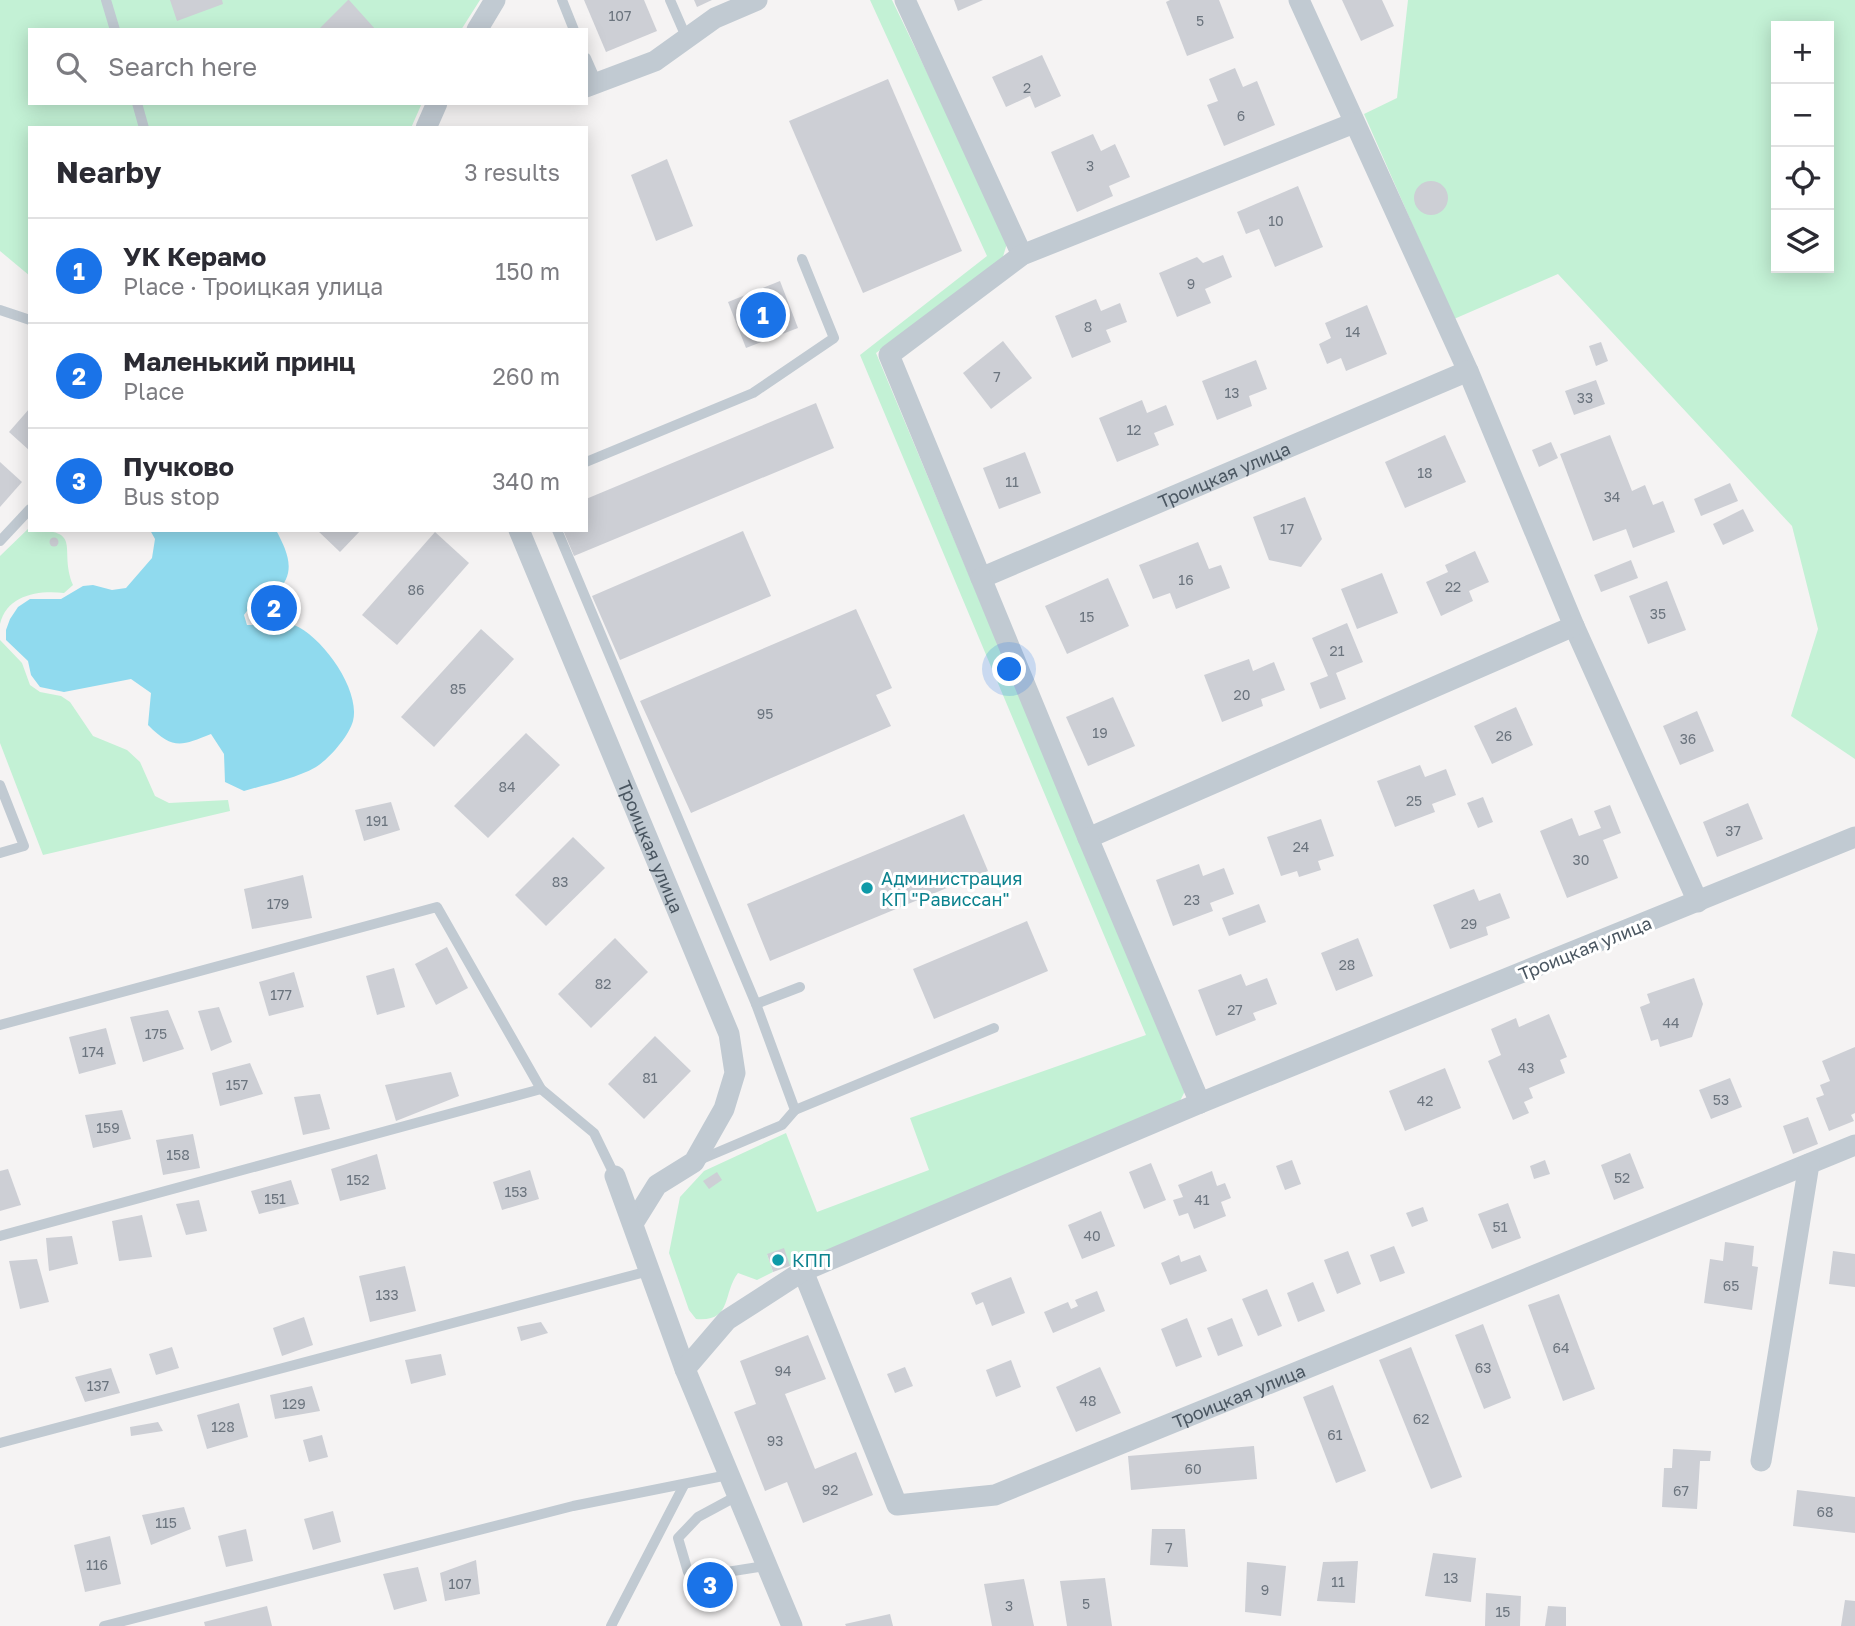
<!DOCTYPE html>
<meta charset="utf-8">
<style>
body{margin:0;font-family:"Golos Text",sans-serif;background:#f2f2f3;color:#2b2b33}
.controls{position:absolute;right:21px;top:21px;display:grid;overflow:hidden;border-radius:0px;box-shadow:0 4px 18px #0003}
.controls button{width:63px;height:63px;display:grid;place-items:center;padding:0;border:0;border-bottom:2px solid #e1e1e2;background:#fff;color:#2b2b33;font:35px sans-serif}
.you{position:absolute;left:1010px;top:670px;width:24px;height:24px;margin:-18px;border:5px solid #fff;border-radius:50%;background:#1a73e8;box-shadow:0 0 0 10px #1a73e833}
.badge{display:grid;place-items:center;width:46px;height:46px;border-radius:50%;background:#1a73e8;color:#fff;font-size:23px;font-weight:700}
.pin{position:absolute;translate:-50% -50%;border:4px solid #fff;box-shadow:0 2px 7px #0006}
.list{margin:0;padding:0;list-style:none}
h2{display:flex;justify-content:space-between;align-items:center;height:91px;margin:0;padding:0 28px;font-size:30px}
h2 small{font-size:23px;font-weight:400;color:#7c7c81}
.list li{display:grid;grid-template-columns:46px 1fr auto;gap:21px;align-items:center;box-sizing:border-box;height:105px;padding:0 28px;border-top:2px solid #e1e1e2}
.list b{display:block;font-size:26px;white-space:nowrap}
.list p{margin:0;font-size:23px;white-space:nowrap;color:#7c7c81}
.list em{font-size:23px;font-style:normal;color:#7c7c81}
.icon{flex:none;width:38px;height:38px;fill:none;stroke:currentColor;stroke-width:2;stroke-linecap:round;stroke-linejoin:round}
.map{position:relative;flex:none;width:1855px;height:1626px;overflow:hidden}
.search{position:absolute;background:#fff;box-shadow:0 4px 18px #0003;left:28px;top:28px;width:560px;height:77px;display:flex;align-items:center;gap:18px;box-sizing:border-box;padding:0 24px;border-radius:0px;color:#7c7c81;font-size:26px}
.panel{position:absolute;background:#fff;box-shadow:0 4px 18px #0003;left:28px;top:126px;width:560px;height:406px;border-radius:0px}
.map>svg:first-child{display:block}
.green{fill:#c3f1d5;fill-rule:evenodd}
.water{fill:#90daee}
.building{fill:#cdcfd5}
.lines{fill:none;stroke-linecap:round;stroke-linejoin:round}
.lane{stroke:#c1cad2;stroke-width:10}
.street{stroke:#c1cad2;stroke-width:21}
.culture-dot{fill:#0f9aa8;stroke:#fff;stroke-width:2.5}
.labels{text-anchor:middle;dominant-baseline:central;stroke-width:6;stroke-linejoin:round;paint-order:stroke}
.number-label{font-size:14px;fill:#6b747e}
.street-label{font-size:18px;fill:#4a5661;stroke:#fff}
.culture-label{font-size:18px;fill:#0d838f;stroke:#fff;text-anchor:start}
</style>
<div class="map">
<svg width="1855" height="1626" viewBox="0 0 1855 1626">
<rect width="100%" height="100%" fill="#f5f3f3"/>
<g class="green">
<path d="M0,0H480L461,30H30V103H422L411,128H30V276L0,251Z"/>
<path d="M870,0H892L1008,240L1002,260L876,353L1185,1091L1179,1103L790,1266L767,1254L773,1272L757,1280L738,1273C722,1294 733,1322 696,1319L689,1310L669,1253L680,1197L704,1171L786,1133L817,1212L929,1170L910,1118L1146,1035L860,355L987,256Z"/>
<path d="M1408,0H1855V759L1791,716L1818,629L1792,526L1558,274L1454,319L1364,114L1397,98ZM1776,26H1829V268H1776Z"/>
<path d="M30,527V530C85,530 58,548 73,585L64,593C38,590 7,595 0,624V556Z"/>
<path d="M0,640L22,663L30,685L40,692L61,696L70,702L93,736L127,750L140,762L155,796L169,803L228,800L230,811L43,855L0,743Z"/>
</g>
<path class="water" d="M150,530H276C287,551 298,573 276,592C265,601 253,602 244,615L247,625C264,625 277,618 294,625C322,636 361,690 353,721C349,736 329,759 316,767C295,779 267,784 244,791L225,782L224,754L211,734C181,746 173,750 148,725L151,693L131,679L64,692L40,687L31,675L28,661L6,640V630L10,619L18,607L30,599H61L83,586L93,585L112,590L126,588L152,558L155,539Z"/>
<g class="building">
<path d="M170,0H222L223,4L177,21Z"/>
<path d="M349,0L376,30H318L348,0Z"/>
<path d="M584,0H644L657,31L606,52Z"/>
<path d="M694,0H712L697,7Z"/>
<path d="M954,0H983L958,11Z"/>
<path d="M1170,0H1219L1234,38L1187,56L1166,2Z"/>
<path d="M1342,0H1382L1394,26L1361,41Z"/>
<path d="M1042,55L1061,96L1035,108L1030,96L1006,107L992,77Z"/>
<path d="M1235,68L1243,87L1257,81L1275,125L1224,146L1207,105L1218,101L1209,79Z"/>
<path d="M888,79L962,251L863,293L789,121Z"/>
<path d="M1093,134L1101,151L1115,144L1130,177L1109,186L1113,196L1077,212L1051,152Z"/>
<path d="M667,159L693,226L656,241L631,175Z"/>
<circle cx="1431" cy="198" r="17"/>
<path d="M1298,186L1323,247L1275,267L1259,229L1246,234L1237,212Z"/>
<path d="M1223,255L1232,277L1205,289L1211,303L1177,317L1159,273L1197,257L1203,263Z"/>
<path d="M780,281L798,328L746,348L728,302Z"/>
<path d="M1096,299L1101,311L1120,303L1127,322L1106,330L1111,342L1072,358L1055,316Z"/>
<path d="M1367,305L1387,354L1346,371L1341,358L1327,364L1319,344L1331,338L1325,323Z"/>
<path d="M1003,341L1032,378L991,409L963,373Z"/>
<path d="M1601,342L1608,361L1596,366L1589,346Z"/>
<path d="M1256,360L1267,389L1249,396L1252,406L1217,420L1202,381Z"/>
<path d="M1596,380L1605,404L1574,415L1565,391Z"/>
<path d="M1142,400L1147,413L1166,405L1174,425L1154,433L1159,445L1117,462L1099,418Z"/>
<path d="M816,403L834,448L574,556L563,530H586V499Z"/>
<path d="M30,408V451L9,432Z"/>
<path d="M1445,435L1466,482L1405,508L1385,462Z"/>
<path d="M1610,435L1632,491L1645,485L1653,505L1663,501L1675,532L1633,548L1626,529L1593,541L1560,454Z"/>
<path d="M1551,442L1558,458L1539,467L1532,450Z"/>
<path d="M1025,452L1041,493L999,509L983,468Z"/>
<path d="M0,462L22,482L0,507Z"/>
<path d="M1730,483L1738,501L1701,516L1694,499Z"/>
<path d="M1305,497L1322,539L1301,567L1269,560L1253,517Z"/>
<path d="M1743,509L1754,531L1723,545L1713,524Z"/>
<path d="M317,530H361L340,552Z"/>
<path d="M743,531L771,596L620,660L592,596Z"/>
<path d="M435,532L469,563L397,645L362,615Z"/>
<circle cx="54" cy="542" r="4.5"/>
<path d="M1198,542L1209,569L1221,565L1230,588L1176,609L1170,593L1153,599L1139,565Z"/>
<path d="M1475,551L1489,582L1469,591L1473,601L1441,616L1426,582L1448,572L1445,565Z"/>
<path d="M1631,560L1638,578L1601,592L1594,575Z"/>
<path d="M1382,573L1398,613L1357,629L1341,589Z"/>
<path d="M1108,578L1129,626L1067,654L1045,606Z"/>
<path d="M1667,581L1686,630L1648,644L1629,596Z"/>
<path d="M856,609L892,688L876,695L891,726L691,813L640,701Z"/>
<path d="M1347,623L1363,662L1336,673L1346,699L1320,709L1310,683L1328,676L1312,638Z"/>
<path d="M481,629L514,659L434,747L401,717Z"/>
<path d="M1249,659L1253,671L1274,662L1285,690L1261,699L1263,706L1222,722L1204,675Z"/>
<path d="M1113,697L1135,746L1088,766L1066,717Z"/>
<path d="M1516,707L1533,745L1492,764L1474,726Z"/>
<path d="M1697,711L1714,751L1680,765L1663,726Z"/>
<path d="M526,733L560,765L488,838L454,806Z"/>
<path d="M1420,765L1425,777L1446,769L1456,795L1432,804L1435,812L1395,827L1377,781Z"/>
<path d="M1483,797L1493,822L1478,828L1467,803Z"/>
<path d="M391,802L400,830L364,841L355,810Z"/>
<path d="M1748,803L1763,839L1717,857L1703,822Z"/>
<path d="M1610,805L1621,833L1603,840L1618,878L1567,898L1540,831L1572,818L1579,836L1601,828L1594,811Z"/>
<path d="M964,814L988,871L770,961L747,904Z"/>
<path d="M1321,819L1334,856L1318,861L1321,870L1299,877L1297,871L1281,876L1267,837Z"/>
<path d="M573,837L605,868L546,926L515,895Z"/>
<path d="M1199,864L1203,876L1224,868L1234,894L1210,903L1213,911L1173,926L1156,880Z"/>
<path d="M303,875L312,918L252,929L244,889Z"/>
<path d="M1474,889L1479,901L1500,893L1510,918L1486,927L1488,935L1450,949L1433,905Z"/>
<path d="M1259,904L1266,922L1229,936L1222,918Z"/>
<path d="M1027,921L1048,971L934,1019L913,969Z"/>
<path d="M615,938L648,972L591,1028L558,994Z"/>
<path d="M1358,938L1373,976L1336,991L1321,953Z"/>
<path d="M447,947L468,988L436,1005L415,964Z"/>
<path d="M394,968L405,1007L377,1015L366,976Z"/>
<path d="M294,972L304,1007L269,1016L259,982Z"/>
<path d="M1241,974L1246,986L1267,978L1277,1004L1253,1013L1256,1020L1216,1036L1198,990Z"/>
<path d="M1694,978L1703,1004L1692,1037L1660,1047L1658,1039L1651,1041L1640,1007L1650,1003L1647,994Z"/>
<path d="M219,1007L232,1042L211,1051L198,1011Z"/>
<path d="M168,1010L184,1049L143,1062L130,1017Z"/>
<path d="M1549,1014L1567,1057L1560,1060L1565,1073L1529,1088L1533,1098L1524,1102L1529,1113L1513,1120L1488,1061L1501,1055L1491,1029L1516,1018L1519,1027Z"/>
<path d="M106,1028L116,1064L79,1074L69,1037Z"/>
<path d="M655,1036L691,1071L644,1119L608,1084Z"/>
<path d="M1855,1047V1113L1851,1115L1854,1121L1829,1131L1816,1098L1824,1095L1820,1085L1830,1081L1822,1061Z"/>
<path d="M250,1063L263,1094L220,1106L212,1073Z"/>
<path d="M1445,1068L1461,1108L1405,1131L1389,1091Z"/>
<path d="M451,1072L459,1096L396,1121L385,1085Z"/>
<path d="M1730,1078L1742,1107L1711,1119L1699,1090Z"/>
<path d="M320,1094L330,1129L303,1135L294,1097Z"/>
<path d="M122,1110L131,1139L93,1148L85,1115Z"/>
<path d="M1808,1117L1818,1144L1793,1154L1783,1126Z"/>
<path d="M193,1134L200,1168L163,1175L156,1140Z"/>
<path d="M1630,1153L1644,1188L1614,1200L1601,1165Z"/>
<path d="M377,1154L386,1189L340,1201L331,1169Z"/>
<path d="M1292,1160L1301,1184L1285,1190L1276,1166Z"/>
<path d="M1545,1160L1550,1174L1534,1179L1530,1166Z"/>
<path d="M1151,1163L1166,1200L1144,1209L1129,1172Z"/>
<path d="M8,1169L21,1205L0,1211V1171Z"/>
<path d="M530,1170L539,1199L502,1210L493,1182Z"/>
<path d="M1212,1171L1217,1186L1225,1183L1231,1198L1221,1202L1226,1216L1194,1229L1188,1213L1179,1216L1173,1200L1183,1197L1178,1185Z"/>
<path d="M717,1172L722,1180L709,1189L703,1181Z"/>
<path d="M291,1180L299,1204L259,1214L251,1191Z"/>
<path d="M199,1200L207,1231L186,1235L176,1204Z"/>
<path d="M1508,1203L1521,1238L1492,1249L1478,1214Z"/>
<path d="M1423,1207L1428,1221L1412,1227L1406,1213Z"/>
<path d="M1101,1211L1115,1246L1082,1259L1068,1225Z"/>
<path d="M142,1215L152,1257L119,1261L112,1221Z"/>
<path d="M72,1236L78,1264L49,1271L46,1238Z"/>
<path d="M1725,1242L1754,1246L1752,1266L1758,1267L1752,1310L1704,1303L1710,1259L1723,1261Z"/>
<path d="M1394,1246L1405,1273L1380,1282L1370,1255Z"/>
<path d="M784,1248L790,1266L773,1272L767,1254Z"/>
<path d="M1348,1251L1361,1284L1337,1294L1324,1260Z"/>
<path d="M1833,1251L1855,1254V1287L1829,1284Z"/>
<path d="M1179,1255L1181,1262L1200,1255L1207,1271L1170,1285L1161,1263Z"/>
<path d="M37,1259L49,1302L20,1309L9,1261Z"/>
<path d="M405,1266L416,1311L370,1322L359,1276Z"/>
<path d="M1011,1277L1025,1313L992,1326L983,1302L976,1305L971,1293Z"/>
<path d="M1313,1282L1325,1311L1298,1322L1287,1293Z"/>
<path d="M1267,1289L1282,1326L1258,1336L1242,1299Z"/>
<path d="M1097,1291L1105,1311L1053,1333L1044,1312L1068,1302L1071,1309L1078,1306L1075,1300Z"/>
<path d="M1559,1294L1595,1389L1563,1401L1528,1305Z"/>
<path d="M304,1317L313,1345L282,1356L273,1328Z"/>
<path d="M1187,1318L1202,1357L1176,1367L1161,1329Z"/>
<path d="M1232,1318L1243,1346L1218,1356L1207,1328Z"/>
<path d="M541,1322L548,1333L521,1341L517,1327Z"/>
<path d="M1483,1324L1511,1398L1484,1409L1455,1335Z"/>
<path d="M808,1335L826,1379L785,1394L815,1469L856,1452L873,1495L803,1523L787,1482L765,1491L734,1412L756,1404L740,1361Z"/>
<path d="M172,1347L179,1368L156,1375L149,1354Z"/>
<path d="M1411,1347L1462,1477L1431,1489L1379,1360Z"/>
<path d="M441,1354L446,1375L411,1384L405,1360Z"/>
<path d="M1011,1360L1021,1387L996,1397L986,1370Z"/>
<path d="M905,1367L913,1386L895,1393L887,1374Z"/>
<path d="M1100,1367L1121,1413L1076,1432L1056,1387Z"/>
<path d="M111,1368L120,1393L85,1402L75,1377Z"/>
<path d="M1333,1385L1366,1471L1336,1483L1303,1397Z"/>
<path d="M312,1386L320,1411L275,1419L270,1395Z"/>
<path d="M239,1403L248,1437L207,1449L197,1415Z"/>
<path d="M158,1422L163,1431L131,1436L130,1427Z"/>
<path d="M322,1435L328,1457L309,1462L303,1440Z"/>
<path d="M1254,1446L1257,1479L1131,1490L1128,1456Z"/>
<path d="M1673,1449L1711,1451L1710,1461H1700L1697,1509L1662,1507L1664,1468H1672Z"/>
<path d="M1797,1490L1855,1497V1533L1793,1526Z"/>
<path d="M184,1507L191,1529L151,1545L142,1515Z"/>
<path d="M333,1511L341,1542L313,1550L304,1519Z"/>
<path d="M246,1529L253,1561L226,1567L218,1536Z"/>
<path d="M1152,1529H1185L1188,1567L1150,1565Z"/>
<path d="M110,1536L121,1584L85,1592L74,1545Z"/>
<path d="M1433,1553L1476,1558L1471,1602L1425,1596Z"/>
<path d="M476,1560L480,1594L445,1601L440,1573Z"/>
<path d="M1358,1561L1355,1603L1317,1601L1323,1562Z"/>
<path d="M1247,1562L1286,1566L1281,1616L1245,1612Z"/>
<path d="M418,1567L427,1601L394,1610L383,1574Z"/>
<path d="M1105,1578L1112,1626H1067L1060,1581Z"/>
<path d="M1024,1579L1034,1626H992L984,1584Z"/>
<path d="M1486,1593L1521,1596L1520,1626H1485Z"/>
<path d="M1845,1600L1855,1601V1626H1841Z"/>
<path d="M267,1606L272,1626H205L204,1622Z"/>
<path d="M1548,1606L1566,1607V1626H1545Z"/>
<path d="M890,1614L893,1626H846L845,1624Z"/>
</g>
<g class="lines">
<g class="lane">
<path d="M106,0L115,30"/>
<path d="M562,0L574,30"/>
<path d="M670,0L687,39"/>
<path d="M586,58L597,83"/>
<path d="M137,103L144,128"/>
<path d="M0,310L30,320"/>
<path d="M586,462L753,393L834,338L802,259"/>
<path d="M557,530L756,1004L800,987"/>
<path d="M0,541L30,509"/>
<path d="M0,785L24,846L0,853"/>
<path d="M0,1025L437,907L541,1089L594,1133L615,1176"/>
<path d="M795,1110L994,1028"/>
<path d="M697,1161L782,1125L795,1110L756,1004"/>
<path d="M0,1236L541,1089"/>
<path d="M0,1443L649,1271"/>
<path d="M737,1496L698,1517L678,1538L688,1572L708,1575L765,1566"/>
<path d="M104,1626L573,1506L728,1475"/>
<path d="M611,1626L684,1485"/>
</g>
<g class="street">
<path d="M905,0L1022,255"/>
<path d="M1299,0L1468,371L1574,626L1698,902"/>
<path d="M477,30L495,0"/>
<path d="M586,87L655,61L715,18L757,0"/>
<path id="s1" d="M1354,123L1022,255L889,355L981,578L1468,371"/>
<path d="M426,128L437,103"/>
<path id="s2" d="M519,530L729,1034L735,1073L724,1109L694,1162L657,1185L634,1222"/>
<path d="M981,578L1088,838L1574,626"/>
<path id="s3" d="M1855,837L1200,1103L803,1271L897,1505L995,1495L1855,1145"/>
<path d="M1088,838L1200,1103"/>
<path d="M615,1176L685,1369L792,1626"/>
<path d="M685,1369L727,1320L803,1271"/>
<path d="M1761,1461L1809,1164"/>
</g>
</g>
<g class="culture-dot">
<circle cx="867" cy="888" r="7"/>
<circle cx="778" cy="1260" r="7"/>
</g>
<g class="labels">
<g class="number-label">
<text x="620" y="15">107</text>
<text x="1200" y="20">5</text>
<text x="1027" y="87">2</text>
<text x="1241" y="115">6</text>
<text x="1090" y="165">3</text>
<text x="1276" y="220">10</text>
<text x="1191" y="283">9</text>
<text x="1088" y="326">8</text>
<text x="1353" y="331">14</text>
<text x="997" y="376">7</text>
<text x="1232" y="392">13</text>
<text x="1585" y="397">33</text>
<text x="1134" y="429">12</text>
<text x="1425" y="472">18</text>
<text x="1012" y="481">11</text>
<text x="1612" y="496">34</text>
<text x="1287" y="528">17</text>
<text x="1186" y="579">16</text>
<text x="1453" y="586">22</text>
<text x="416" y="589">86</text>
<text x="1658" y="613">35</text>
<text x="1087" y="616">15</text>
<text x="1337" y="650">21</text>
<text x="458" y="688">85</text>
<text x="1242" y="694">20</text>
<text x="765" y="713">95</text>
<text x="1100" y="732">19</text>
<text x="1504" y="735">26</text>
<text x="1688" y="738">36</text>
<text x="507" y="786">84</text>
<text x="1414" y="800">25</text>
<text x="377" y="820">191</text>
<text x="1733" y="830">37</text>
<text x="1301" y="846">24</text>
<text x="1581" y="859">30</text>
<text x="560" y="881">83</text>
<text x="1192" y="899">23</text>
<text x="278" y="903">179</text>
<text x="1469" y="923">29</text>
<text x="1347" y="964">28</text>
<text x="603" y="983">82</text>
<text x="281" y="994">177</text>
<text x="1235" y="1009">27</text>
<text x="1671" y="1022">44</text>
<text x="156" y="1033">175</text>
<text x="93" y="1051">174</text>
<text x="1526" y="1067">43</text>
<text x="650" y="1077">81</text>
<text x="237" y="1084">157</text>
<text x="1721" y="1099">53</text>
<text x="1425" y="1100">42</text>
<text x="108" y="1127">159</text>
<text x="178" y="1154">158</text>
<text x="1622" y="1177">52</text>
<text x="358" y="1179">152</text>
<text x="516" y="1191">153</text>
<text x="275" y="1198">151</text>
<text x="1202" y="1199">41</text>
<text x="1500" y="1226">51</text>
<text x="1092" y="1235">40</text>
<text x="1731" y="1285">65</text>
<text x="387" y="1294">133</text>
<text x="1561" y="1347">64</text>
<text x="1483" y="1367">63</text>
<text x="783" y="1370">94</text>
<text x="98" y="1385">137</text>
<text x="1088" y="1400">48</text>
<text x="294" y="1403">129</text>
<text x="1421" y="1418">62</text>
<text x="223" y="1426">128</text>
<text x="1335" y="1434">61</text>
<text x="775" y="1440">93</text>
<text x="1193" y="1468">60</text>
<text x="830" y="1489">92</text>
<text x="1681" y="1490">67</text>
<text x="1825" y="1511">68</text>
<text x="166" y="1522">115</text>
<text x="1169" y="1547">7</text>
<text x="97" y="1564">116</text>
<text x="1451" y="1577">13</text>
<text x="1338" y="1581">11</text>
<text x="460" y="1583">107</text>
<text x="1265" y="1589">9</text>
<text x="1086" y="1603">5</text>
<text x="1009" y="1605">3</text>
<text x="1503" y="1611">15</text>
</g>
<g class="street-label">
<text stroke="none"><textPath href="#s1" startOffset="1029">Троицкая улица</textPath></text>
<text stroke="none"><textPath href="#s2" startOffset="343">Троицкая улица</textPath></text>
<text transform="translate(1585 948) rotate(-22)">Троицкая улица</text>
<text stroke="none"><textPath href="#s3" startOffset="1752">Троицкая улица</textPath></text>
</g>
<g class="culture-label">
<text x="881" y="878">Администрация<tspan x="881" dy="21">КП "Рависсан"</tspan></text>
<text x="792" y="1260">КПП</text>
</g>
</g>
</svg>
<div class="controls">
<button>+</button>
<button>−</button>
<button><svg class="icon" aria-label="locate" viewBox="0 0 24 24"><circle cx="12" cy="12" r="6"/><path d="M12 2v4M12 18v4M2 12h4M18 12h4"/></svg></button>
<button><svg class="icon" aria-label="layers" viewBox="0 0 24 24"><path d="M12 4l9 5-9 5-9-5zM3 14l9 5 9-5"/></svg></button>
</div>
<div class="you"></div>
<div class="pin badge" style="left:763px;top:315px">1</div>
<div class="pin badge" style="left:274px;top:608px">2</div>
<div class="pin badge" style="left:710px;top:1585px">3</div>
<div class="search"><svg class="icon" aria-label="search" viewBox="0 0 24 24"><circle cx="10" cy="10" r="6"/><path d="M15 15l6 6"/></svg>Search here</div>
<section class="panel">
<h2>Nearby<small>3 results</small></h2>
<ul class="list">
<li><span class="badge">1</span><div><b>УК Керамо</b><p>Place · Троицкая улица</p></div><em>150 m</em></li>
<li><span class="badge">2</span><div><b>Маленький принц</b><p>Place</p></div><em>260 m</em></li>
<li><span class="badge">3</span><div><b>Пучково</b><p>Bus stop</p></div><em>340 m</em></li>
</ul>
</section>
</div>
